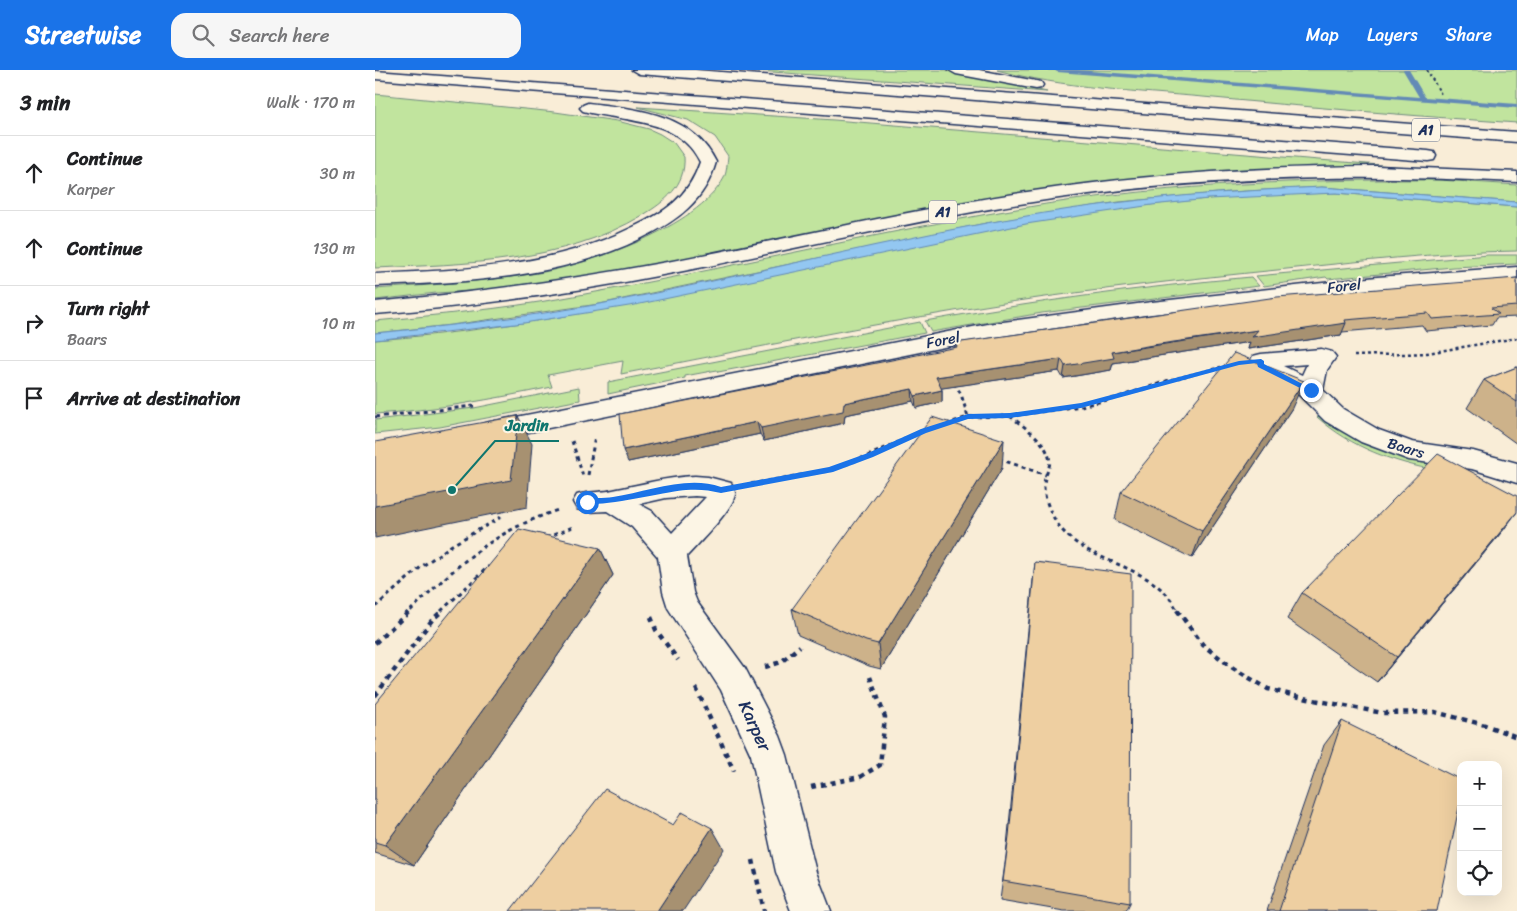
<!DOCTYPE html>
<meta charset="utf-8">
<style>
body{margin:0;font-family:Sriracha,sans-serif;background:#f6f6f6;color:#202124}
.controls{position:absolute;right:15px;bottom:15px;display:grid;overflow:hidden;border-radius:10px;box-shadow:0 5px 20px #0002}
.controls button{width:45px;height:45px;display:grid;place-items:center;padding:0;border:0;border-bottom:1px solid #e0e0e0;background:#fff;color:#202124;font:25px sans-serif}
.stop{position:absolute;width:15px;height:15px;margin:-11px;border:4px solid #1a73e8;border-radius:50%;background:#fff}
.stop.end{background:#1a73e8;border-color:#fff;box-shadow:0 1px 5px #0008}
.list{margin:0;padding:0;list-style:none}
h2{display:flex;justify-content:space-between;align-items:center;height:65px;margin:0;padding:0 20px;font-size:21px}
h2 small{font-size:16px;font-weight:400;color:#757577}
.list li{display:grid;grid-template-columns:32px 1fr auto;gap:15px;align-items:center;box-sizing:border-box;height:75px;padding:0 20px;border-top:1px solid #e0e0e0}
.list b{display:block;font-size:19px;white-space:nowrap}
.list p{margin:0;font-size:16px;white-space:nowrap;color:#757577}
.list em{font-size:16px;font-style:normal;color:#757577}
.icon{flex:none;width:28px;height:28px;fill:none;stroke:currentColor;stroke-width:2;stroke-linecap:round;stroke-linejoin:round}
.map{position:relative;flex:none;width:1142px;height:841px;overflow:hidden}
header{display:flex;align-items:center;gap:30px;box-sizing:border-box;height:70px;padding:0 25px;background:#1a73e8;color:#fff}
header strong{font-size:24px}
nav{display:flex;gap:28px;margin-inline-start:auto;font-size:18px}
.search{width:350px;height:45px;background:#f6f6f6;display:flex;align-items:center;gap:12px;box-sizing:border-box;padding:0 18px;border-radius:15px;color:#757577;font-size:19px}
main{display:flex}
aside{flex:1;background:#fff}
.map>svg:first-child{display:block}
.green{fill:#c1e49e;stroke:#6e8a7e}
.water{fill:#93c7f1;stroke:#638ab6}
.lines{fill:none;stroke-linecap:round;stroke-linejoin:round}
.stream{fill:#638ab6;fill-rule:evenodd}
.minor-casing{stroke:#1b2f5e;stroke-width:3}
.motorway-casing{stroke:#1b2f5e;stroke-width:3}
.path-far3{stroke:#1b2f5e;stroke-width:2;stroke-dasharray:2.5 2.5;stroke-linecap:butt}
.path-far2{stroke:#1b2f5e;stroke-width:2.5;stroke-dasharray:3 3;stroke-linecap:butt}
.path-far1{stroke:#1b2f5e;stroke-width:3;stroke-dasharray:4 4;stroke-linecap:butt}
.path{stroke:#1b2f5e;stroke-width:4.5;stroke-dasharray:5 5;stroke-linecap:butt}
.minor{fill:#fcf5e5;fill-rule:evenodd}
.motorway{fill:#fcf5e5;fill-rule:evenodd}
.wall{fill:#cdb28a;stroke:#1b2f5e}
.shaded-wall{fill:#a79171;stroke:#1b2f5e}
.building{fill:#eecfa1;stroke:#1b2f5e}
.route{fill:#1a73e8}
.labels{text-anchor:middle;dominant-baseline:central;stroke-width:4;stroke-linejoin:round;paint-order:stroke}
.shield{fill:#fcf5e5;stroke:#5e6a86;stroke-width:1}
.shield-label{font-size:14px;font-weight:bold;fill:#1b2f5e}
.street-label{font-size:15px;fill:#1b2f5e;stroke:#fcf5e5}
.near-street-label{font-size:18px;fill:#1b2f5e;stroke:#fcf5e5}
.leader{fill:none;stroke:#0f766e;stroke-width:2}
.callout-dot{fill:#0f766e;stroke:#fcf5e5;stroke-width:2}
.callout-label{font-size:16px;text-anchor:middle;font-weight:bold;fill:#0f766e;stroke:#fcf5e5;stroke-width:4;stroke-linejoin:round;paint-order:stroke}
</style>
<header>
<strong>Streetwise</strong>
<div class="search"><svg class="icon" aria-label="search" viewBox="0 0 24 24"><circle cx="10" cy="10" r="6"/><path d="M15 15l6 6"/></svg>Search here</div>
<nav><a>Map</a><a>Layers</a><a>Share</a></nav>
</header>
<main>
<aside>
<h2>3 min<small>Walk · 170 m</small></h2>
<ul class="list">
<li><svg class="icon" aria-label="ahead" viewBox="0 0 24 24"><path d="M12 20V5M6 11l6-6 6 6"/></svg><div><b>Continue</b><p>Karper</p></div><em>30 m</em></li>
<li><svg class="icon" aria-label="ahead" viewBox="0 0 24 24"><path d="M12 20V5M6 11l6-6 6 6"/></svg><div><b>Continue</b></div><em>130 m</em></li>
<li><svg class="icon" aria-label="right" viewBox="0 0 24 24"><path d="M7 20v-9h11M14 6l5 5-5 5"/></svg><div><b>Turn right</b><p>Baars</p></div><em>10 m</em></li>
<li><svg class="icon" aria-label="arrive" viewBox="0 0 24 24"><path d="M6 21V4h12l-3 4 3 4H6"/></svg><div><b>Arrive at destination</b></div></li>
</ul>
</aside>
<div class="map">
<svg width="1142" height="841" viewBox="0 0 1142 841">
<rect width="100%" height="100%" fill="#f9edd7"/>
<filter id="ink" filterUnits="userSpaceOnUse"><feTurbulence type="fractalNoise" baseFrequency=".02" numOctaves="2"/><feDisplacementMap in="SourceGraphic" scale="10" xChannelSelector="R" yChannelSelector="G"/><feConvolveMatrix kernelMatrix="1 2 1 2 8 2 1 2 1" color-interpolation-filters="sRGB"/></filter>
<g filter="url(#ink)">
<g class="green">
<path d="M369,0H571L672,22Z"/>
<path d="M622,0H1142V53C1037,46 933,37 828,27C760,21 688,18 622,0Z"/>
<path d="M0,24L180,42L242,51L274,59L285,64L299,73L309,87C311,115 290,132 268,145C188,193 90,194 0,198Z"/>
<path d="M263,37L459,50L1041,98L742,112L161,217L61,223L0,230V219C54,215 109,212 163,203C215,194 323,157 349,108C352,102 352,93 353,86L340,67L313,50Z"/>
<path d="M1064,110L1142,115V132L947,117L854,122L744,132L611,153L224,234L76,255L0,263V251C63,245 126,239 188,228C349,200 509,160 671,134C801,114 932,109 1064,110Z"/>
<path d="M961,123L1142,137V181C1061,182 982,192 902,200C813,209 724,219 635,232C505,252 375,279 246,304L248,291L173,305L177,317C118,329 60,340 0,344V270C324,246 634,123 961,123Z"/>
<path d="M1113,185H1142V194L1078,197L953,209L951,207L889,216L881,206Z"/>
<path d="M876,207L884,216L667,243L556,262L550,251C658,232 766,217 876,207Z"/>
<path d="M545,252L550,263L343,302L342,300L310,306V308L233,324V312Z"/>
<path d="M204,317L205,330L65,357L0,364V350L99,338Z"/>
<path d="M949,344L1055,392L1063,401C1018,392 977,378 942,347Z"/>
</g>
<path class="water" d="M947,117L1142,132V137L961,123L833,129L777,135L651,154L260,235L149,253L0,270V263C75,256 151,247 225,234C373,206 520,167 669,143C761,128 854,121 947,117Z"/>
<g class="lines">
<path class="stream" d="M679,0H702L1044,27L1028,0H1034L1050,27L1142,34V38L682,2Z"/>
<defs>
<g id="minor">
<path d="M1142,197V209L1002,219L777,244L613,268L110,371L101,368L97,362L101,356L110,353L613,254L777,232L1002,207Z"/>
<path d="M946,279L957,282L961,287L952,300L948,320L968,339L1004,360L1037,372L1098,381L1142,393V413L1097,399L1034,390L986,372L950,351L919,320L877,300L873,295L878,286L886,284ZM932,294L927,305L908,296Z"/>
<path d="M320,406L333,407L356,413C358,417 360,419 360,424C359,438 323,474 312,486L318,522L322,532L370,598L405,666L412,685L441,802L456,841H416L401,802L376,685L346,620L293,538L288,522L283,487L257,457L232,441L212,442L202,439L198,432L202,425C214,421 226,423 238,420C265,415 291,407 320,406ZM320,426L331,427L297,463L277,441L264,434L291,428Z"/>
</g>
<g id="motorway">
<path d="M257,0H320L1142,62V72L264,4Z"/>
<path d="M574,0H604L661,11L666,12L668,15L666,18L661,19L581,4Z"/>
<path d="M0,1L1053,81L1059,82L1061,86L1059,90L1053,91L0,9Z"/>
<path d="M213,33C262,39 317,43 341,92C330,131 302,151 267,168C184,209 91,212 0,216V204C88,200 176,197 256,158C289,143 313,128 325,92C303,47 249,52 208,41L205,38L208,35Z"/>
<path d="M1002,96L1142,102V112C978,103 814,107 651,133C531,152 412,181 293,204C196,223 98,236 0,244V232C98,223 195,210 292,192C412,169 531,140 652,122C768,104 885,97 1002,96Z"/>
</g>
</defs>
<use href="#minor" class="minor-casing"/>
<use href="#motorway" class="motorway-casing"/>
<path class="path-far3" d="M1052,0L1066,24"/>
<g class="path-far2">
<path d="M979,286L1052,283L1142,268"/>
<path d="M791,311L850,296"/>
</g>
<g class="path-far1">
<path d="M579,313L586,324L593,347"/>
<path d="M635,346C649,357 669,369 674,387C677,396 670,404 669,413C668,427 676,445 684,456C709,490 757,492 787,520C794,525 798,534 803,541"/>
<path d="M0,347L99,336"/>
<path d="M571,354L593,347L635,346L706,336L741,328L795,310"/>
<path d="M197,371L208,406"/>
<path d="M624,389L671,405"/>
<path d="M213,405L220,367"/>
<path d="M376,414L455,400L495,385L548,361"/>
<path d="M171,468L198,457"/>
<path d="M0,537L46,497L77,475L128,446"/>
<path d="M35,541C84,494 117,462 183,440"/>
<path d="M66,541L114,496"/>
</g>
<g class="path">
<path d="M802,540L828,575L858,598L893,619L928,628L1008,643L1060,642L1110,655L1142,667"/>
<path d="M276,547L281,560L303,590"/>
<path d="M0,573L36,540"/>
<path d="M390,597L406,592L425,576"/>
<path d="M321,618L359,701"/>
<path d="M0,626L57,550L68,540"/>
<path d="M436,717L485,707L505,695L510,647L495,607"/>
<path d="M378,790L389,841"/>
</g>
<use href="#minor" class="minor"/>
<use href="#motorway" class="motorway"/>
</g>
<g class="wall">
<path d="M1142,208V247L1121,248L1117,255L1051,261L1047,255L967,262L966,265L873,279L875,272L776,287L738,293L736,300L688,308L684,301L566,318L567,320V332L541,338L538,331L470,345L469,353L389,371L385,364L253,392L580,277V273Z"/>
<path d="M1142,297V374L1092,338L1109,310Z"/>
<path d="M917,338L817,488L740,450L746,422Z"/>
<path d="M627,398L506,599L494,596L423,565L417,539Z"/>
<path d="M1130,458L1002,612L912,549L927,523Z"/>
<path d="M225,478L238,505L39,795L0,783V634Z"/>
<path d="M660,492L755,833L751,841H689L625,830L631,786L657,519Z"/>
<path d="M967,651L1062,841H892L949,675Z"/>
</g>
<g class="shaded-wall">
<path d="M971,253L966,265L873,279L875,272L776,287L738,293L736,300L688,308L690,296L737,282L883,260Z"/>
<path d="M686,289L684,301L561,319V307Z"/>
<path d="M929,311L917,338L817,488L827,461Z"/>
<path d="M537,319L538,331L470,345L469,353L389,371L386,358L469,333Z"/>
<path d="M567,320V332L541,338L540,326Z"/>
<path d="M143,346L157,374L152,437L0,468V436Z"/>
<path d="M382,352L385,364L253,392L248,380Z"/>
<path d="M629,370L627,398L506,599L503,574Z"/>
<path d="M1142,442L1130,458L1002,612L1022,587Z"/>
<path d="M225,478L238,505L39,795L10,775Z"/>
<path d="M337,758L349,779L308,841H282Z"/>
</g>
<g class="building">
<path d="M1142,208V236L1116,238L1124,244L1057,249L1053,243L970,250L971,253L877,267L883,260L778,275L737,282L739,288L690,296L686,289L561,307L567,320L540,326L537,319L469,333L468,341L386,358L382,352L248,380L245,344L582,277L580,273L902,227Z"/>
<path d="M859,283L929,311L827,461L746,422Z"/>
<path d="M1142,297V332L1109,310Z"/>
<path d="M143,346L136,410L0,436V372Z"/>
<path d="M557,347L629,370L503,574L491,571L417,539Z"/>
<path d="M1063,384L1142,426V442L1022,587L927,523Z"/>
<path d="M144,459L225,478L10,775L0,772V634Z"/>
<path d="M660,492L756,504L755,833L628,811L634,766Z"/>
<path d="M967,651L1086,710V728L1062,841H904Z"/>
<path d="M230,719L298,755L307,742L337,758L282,841H135Z"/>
</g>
</g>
<path class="route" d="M886,289L889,291V294L939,320L933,322L883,297L882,293L864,295L706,338L635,348L593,349L551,363L498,387L458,402L346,423C334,420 324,419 311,420C294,421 216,440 208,432C214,426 229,429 238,427C272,422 312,405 346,417L454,397L493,383L546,359L593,344L635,343L706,333L864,291Z"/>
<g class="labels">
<g class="shield">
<rect x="1037" y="48.5" width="28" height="23" rx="4"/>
<rect x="554" y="130.5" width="28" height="23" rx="4"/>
</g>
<g class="shield-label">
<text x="1051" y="60">A1</text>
<text x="568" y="142">A1</text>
</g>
<g class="street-label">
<text transform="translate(969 216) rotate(-6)">Forel</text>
<text transform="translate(568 270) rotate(-11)">Forel</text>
<text transform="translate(1031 378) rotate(17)">Baars</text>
</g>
<g class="near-street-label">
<text transform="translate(380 656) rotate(65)">Karper</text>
</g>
</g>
<path class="leader" d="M77 420L120 371H184"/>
<circle class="callout-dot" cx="77" cy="420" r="5"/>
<g class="callout-label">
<text x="152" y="361">Jardin</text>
</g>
</svg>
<div class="controls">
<button>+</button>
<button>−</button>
<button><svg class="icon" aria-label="locate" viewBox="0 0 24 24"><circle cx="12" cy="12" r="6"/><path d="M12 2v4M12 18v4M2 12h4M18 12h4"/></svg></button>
</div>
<div class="stop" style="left:212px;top:432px"></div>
<div class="stop end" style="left:936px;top:320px"></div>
</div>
</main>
